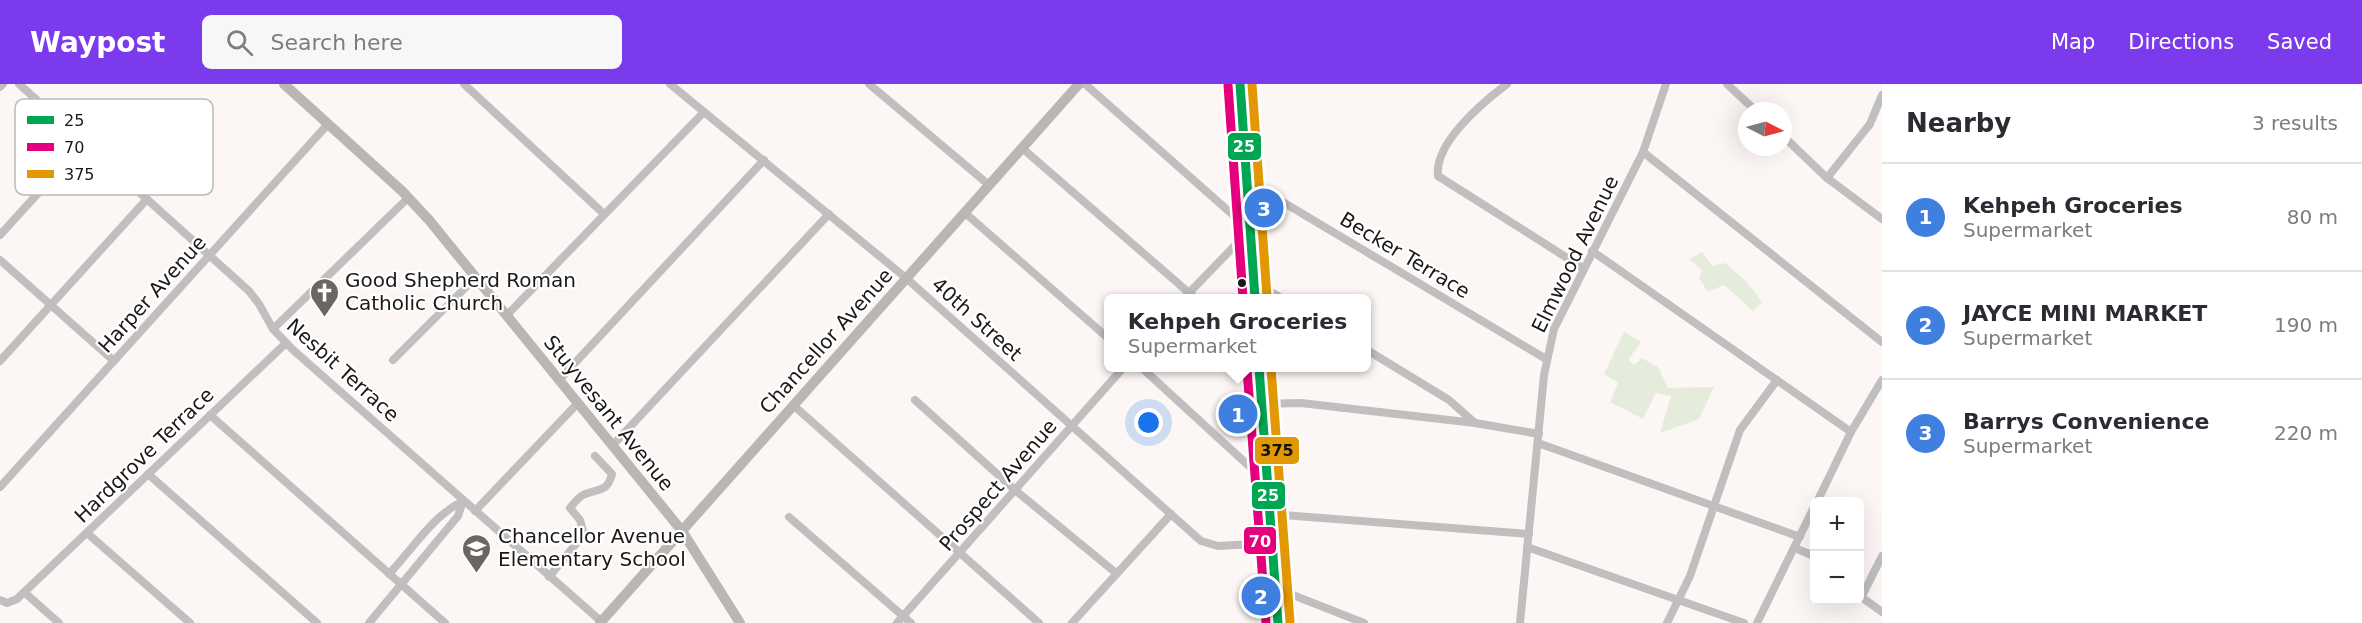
<!DOCTYPE html>
<meta charset="utf-8">
<style>
body{margin:0;font-family:"DejaVu Sans",sans-serif;background:#f7f7f7;color:#2b2b33}
.controls{position:absolute;right:18px;bottom:18px;display:grid;overflow:hidden;border-radius:9px;box-shadow:0 6px 24px #0002}
.controls button{width:54px;height:54px;display:grid;place-items:center;padding:0;border:0;border-bottom:2px solid #e1e1e2;background:#fff;color:#2b2b33;font:30px sans-serif}
.compass{position:absolute;left:1738px;top:18px;width:54px;height:54px;border-radius:50%;background:#fff;box-shadow:0 6px 24px #0002;rotate:96deg}
.you{position:absolute;left:1149px;top:339px;width:21px;height:21px;margin:-15px;border:4px solid #fff;border-radius:50%;background:#1a73e8;box-shadow:0 0 0 9px #1a73e833}
.badge{display:grid;place-items:center;width:39px;height:39px;border-radius:50%;background:#7c3aed;color:#fff;font-size:20px;font-weight:700}
.pin{position:absolute;translate:-50% -50%;border:3px solid #fff;box-shadow:0 2px 6px #0006}
.popup{position:absolute;left:1104px;top:210px;width:267px;height:78px;box-sizing:border-box;display:grid;place-content:center;border-radius:9px;background:#fff;filter:drop-shadow(0 2px 4px #0005);font-size:20px;white-space:nowrap;color:#7c7c81}
.popup b{font-size:22px;color:#2b2b33}
.popup::after{content:'';position:absolute;left:50%;top:100%;margin-left:-12px;border:12px solid transparent;border-top-color:#fff}
.list{margin:0;padding:0;list-style:none}
h2{display:flex;justify-content:space-between;align-items:center;height:78px;margin:0;padding:0 24px;font-size:26px}
h2 small{font-size:20px;font-weight:400;color:#7c7c81}
.list li{display:grid;grid-template-columns:39px 1fr auto;gap:18px;align-items:center;box-sizing:border-box;height:108px;padding:0 24px;border-top:2px solid #e1e1e2}
.list b{display:block;font-size:22px;white-space:nowrap}
.list p{margin:0;font-size:20px;white-space:nowrap;color:#7c7c81}
.list em{font-size:20px;font-style:normal;color:#7c7c81}
.icon{flex:none;width:33px;height:33px;fill:none;stroke:currentColor;stroke-width:2;stroke-linecap:round;stroke-linejoin:round}
.map{position:relative;flex:none;width:1882px;height:539px;overflow:hidden}
header{display:flex;align-items:center;gap:36px;box-sizing:border-box;height:84px;padding:0 30px;background:#7c3aed;color:#fff}
header strong{font-size:28px}
nav{display:flex;gap:33px;margin-inline-start:auto;font-size:21px}
.search{width:420px;height:54px;background:#f7f7f7;display:flex;align-items:center;gap:15px;box-sizing:border-box;padding:0 21px;border-radius:9px;color:#7c7c81;font-size:22px}
main{display:flex}
aside{flex:1;background:#fff}
.map>svg:first-child{display:block}
.green{fill:#e5ecdb}
.lines{fill:none;stroke-linecap:round;stroke-linejoin:round}
.minor{stroke:#c0bebe;stroke-width:8}
.major{stroke:#b9b6b4;stroke-width:10}
.bus-1-casing{stroke:#fff;stroke-width:14}
.bus-2-casing{stroke:#fff;stroke-width:14}
.bus-3-casing{stroke:#fff;stroke-width:14}
.bus-1{stroke:#00a651;stroke-width:9}
.bus-2{stroke:#e5007d;stroke-width:9}
.bus-3{stroke:#e19802;stroke-width:9}
.bus-dot{fill:#1b1816;stroke:#fff;stroke-width:2}
.labels{text-anchor:middle;dominant-baseline:central;stroke-width:4.5;stroke-linejoin:round;paint-order:stroke}
.street-label{font-size:20px;fill:#1b1816;stroke:#fff}
.poi-label{font-size:20px;fill:#1b1816;stroke:#fff;text-anchor:start}
.key{fill:#fff;stroke:#bbbab9;stroke-width:1.5}
.key-label{font-size:16px;fill:#1b1816}
.line-badge{stroke:#fff;stroke-width:2}
.badge-label{font-size:16px;text-anchor:middle;font-weight:bold;fill:#fff}
.pale-badge-label{font-size:16px;text-anchor:middle;font-weight:bold;fill:#111}
</style>
<header>
<strong>Waypost</strong>
<div class="search"><svg class="icon" aria-label="search" viewBox="0 0 24 24"><circle cx="10" cy="10" r="6"/><path d="M15 15l6 6"/></svg>Search here</div>
<nav><a>Map</a><a>Directions</a><a>Saved</a></nav>
</header>
<main>
<div class="map">
<svg width="1882" height="539" viewBox="0 0 1882 539">
<rect width="100%" height="100%" fill="#fcf7f4"/>
<g class="green">
<path d="M1702,168L1712,182L1725,179L1747,198L1762,218L1753,227L1724,201L1708,208L1699,194L1702,186L1689,175Z"/>
<path d="M1624,248L1641,258L1628,276L1634,281L1642,274L1658,283L1668,304L1714,303L1699,335L1660,349L1671,312L1656,309L1643,335L1610,318L1618,299L1604,290Z"/>
</g>
<g class="lines">
<g class="minor">
<path d="M19,0L249,207L259,220L273,245L292,265L603,539"/>
<path d="M464,0L604,130"/>
<path d="M670,0L906,194L1201,457L1218,462L1272,459"/>
<path d="M869,0L989,101"/>
<path d="M1085,0L1250,146L1184,214"/>
<path d="M1507,0C1483,18 1434,59 1438,92L1583,184"/>
<path d="M1727,0L1756,27"/>
<path d="M0,3L3,0"/>
<path d="M1783,52L1827,94L1882,135"/>
<path d="M1022,64L1195,214"/>
<path d="M1643,68L1882,258"/>
<path d="M1827,94L1870,40L1882,11"/>
<path d="M1246,96L1546,275"/>
<path d="M964,128L1109,255"/>
<path d="M0,151L84,59"/>
<path d="M1592,167L1851,348"/>
<path d="M0,176L114,277"/>
<path d="M1254,203L1271,208L1281,214"/>
<path d="M506,232L704,28"/>
<path d="M273,245L408,114"/>
<path d="M1367,266L1449,316L1475,339"/>
<path d="M393,276L475,194"/>
<path d="M0,277L147,115"/>
<path d="M1142,284L1249,382L1267,386"/>
<path d="M559,296L764,76"/>
<path d="M915,316L1015,406L1116,489"/>
<path d="M1262,320L1301,319L1475,339L1539,350"/>
<path d="M793,321L1039,539"/>
<path d="M210,331L445,539"/>
<path d="M1538,359L1800,453"/>
<path d="M612,362L829,130"/>
<path d="M148,390L317,539"/>
<path d="M0,403L328,40"/>
<path d="M1817,418L1851,348L1882,296"/>
<path d="M475,427L577,320"/>
<path d="M1270,430L1529,450"/>
<path d="M789,433L911,539"/>
<path d="M87,449L190,539"/>
<path d="M1527,463L1744,539"/>
<path d="M1795,464L1814,472"/>
<path d="M389,490C413,465 431,433 463,417"/>
<path d="M549,493L584,450L580,436L570,424C574,419 579,412 585,410C599,404 607,409 612,390L595,372"/>
<path d="M1275,504L1364,539"/>
<path d="M24,508L59,539"/>
<path d="M1860,512L1882,528"/>
<path d="M1861,514L1882,472"/>
<path d="M0,516L7,519L17,515L286,259"/>
<path d="M369,539L458,432L463,417"/>
<path d="M897,539L1123,284"/>
<path d="M1072,539L1171,430"/>
<path d="M1520,539L1544,291L1554,245L1643,68L1666,0"/>
<path d="M1667,539L1690,492L1740,346L1777,296"/>
<path d="M1757,539L1814,423"/>
</g>
<g class="major">
<path d="M284,0L402,107L429,136L682,447L740,539"/>
<path d="M1240,0L1255,214"/>
<path d="M1259,284L1278,539"/>
<path d="M600,539L1079,0"/>
</g>
<defs>
<g id="bus-1">
<path d="M1240,0L1255,214"/>
<path d="M1259,284L1278,539"/>
</g>
<g id="bus-2">
<path d="M1228,1L1243,214"/>
<path d="M1247,285L1266,539"/>
</g>
<g id="bus-3">
<path d="M1252,0L1267,213"/>
<path d="M1271,284L1290,538"/>
</g>
</defs>
<use href="#bus-1" class="bus-1-casing"/>
<use href="#bus-2" class="bus-2-casing"/>
<use href="#bus-3" class="bus-3-casing"/>
<use href="#bus-1" class="bus-1"/>
<use href="#bus-2" class="bus-2"/>
<use href="#bus-3" class="bus-3"/>
</g>
<defs>
<symbol id="church-pin" viewBox="-11 -11 22 30"><path d="M0 17L-7.5 6A9.5 9.5 0 1 1 7.5 6Z" fill="#6a6664" stroke="#fff"/><path d="M-1.2-6h2.4v3.5h3.3v2.4h-3.3V6h-2.4V-.1h-3.3v-2.4h3.3Z" fill="#fff"/></symbol>
<symbol id="school-pin" viewBox="-11 -11 22 30"><path d="M0 17L-7.5 6A9.5 9.5 0 1 1 7.5 6Z" fill="#6a6664" stroke="#fff"/><path d="M0-5L7-2L0 1L-7-2ZM-4 1L0 2.5L4 1V4Q0 6-4 4Z" fill="#fff"/></symbol>
</defs>
<g fill-rule="evenodd">
<use href="#church-pin" x="308" y="192" width="33" height="45"/>
<use href="#school-pin" x="460" y="448" width="33" height="45"/>
</g>
<circle class="bus-dot" cx="1242" cy="199" r="5"/>
<g class="labels">
<g class="street-label">
<text transform="translate(1575 170) rotate(-64)">Elmwood Avenue</text>
<text transform="translate(1405 171) rotate(31)">Becker Terrace</text>
<text transform="translate(152 210) rotate(-48)">Harper Avenue</text>
<text transform="translate(977 235) rotate(42)">40th Street</text>
<text transform="translate(826 257) rotate(-48)">Chancellor Avenue</text>
<text transform="translate(343 286) rotate(42)">Nesbit Terrace</text>
<text transform="translate(609 329) rotate(51)">Stuyvesant Avenue</text>
<text transform="translate(144 371) rotate(-44)">Hardgrove Terrace</text>
<text transform="translate(998 401) rotate(-49)">Prospect Avenue</text>
</g>
<g class="poi-label">
<text x="345" y="196">Good Shepherd Roman<tspan x="345" dy="23">Catholic Church</tspan></text>
<text x="498" y="452">Chancellor Avenue<tspan x="498" dy="23">Elementary School</tspan></text>
</g>
</g>
<rect x="15" y="15" width="198" height="96" rx="9" class="key"/>
<rect x="27" y="32" width="27" height="8" fill="#00a651"/>
<rect x="27" y="59" width="27" height="8" fill="#e5007d"/>
<rect x="27" y="86" width="27" height="8" fill="#e19802"/>
<g class="key-label">
<text x="64" y="42">25</text>
<text x="64" y="69">70</text>
<text x="64" y="96">375</text>
</g>
<g class="line-badge">
<rect x="1227" y="48" width="35" height="29" rx="6" fill="#00a651"/>
<rect x="1254" y="352" width="46" height="29" rx="6" fill="#e19802"/>
<rect x="1251" y="397" width="35" height="29" rx="6" fill="#00a651"/>
<rect x="1243" y="442" width="34" height="29" rx="6" fill="#e5007d"/>
</g>
<g class="badge-label">
<text x="1244" y="68">25</text>
<text x="1268" y="417">25</text>
<text x="1260" y="463">70</text>
</g>
<g class="pale-badge-label">
<text x="1277" y="372">375</text>
</g>
</svg>
<div class="controls">
<button>+</button>
<button>−</button>
</div>
<svg class="compass" viewBox="-18 -18 36 36"><path d="M0-13l5 13h-10z" fill="#e53935"/><path d="M0 13l5-13h-10z" fill="#7c7c81"/></svg>
<div class="you"></div>
<div class="pin badge" style="left:1238px;top:330px;background:#3f7fe0">1</div>
<div class="popup"><b>Kehpeh Groceries</b>Supermarket</div>
<div class="pin badge" style="left:1261px;top:512px;background:#3f7fe0">2</div>
<div class="pin badge" style="left:1264px;top:124px;background:#3f7fe0">3</div>
</div>
<aside>
<h2>Nearby<small>3 results</small></h2>
<ul class="list">
<li><span class="badge" style="background:#3f7fe0">1</span><div><b>Kehpeh Groceries</b><p>Supermarket</p></div><em>80 m</em></li>
<li><span class="badge" style="background:#3f7fe0">2</span><div><b>JAYCE MINI MARKET</b><p>Supermarket</p></div><em>190 m</em></li>
<li><span class="badge" style="background:#3f7fe0">3</span><div><b>Barrys Convenience</b><p>Supermarket</p></div><em>220 m</em></li>
</ul>
</aside>
</main>
